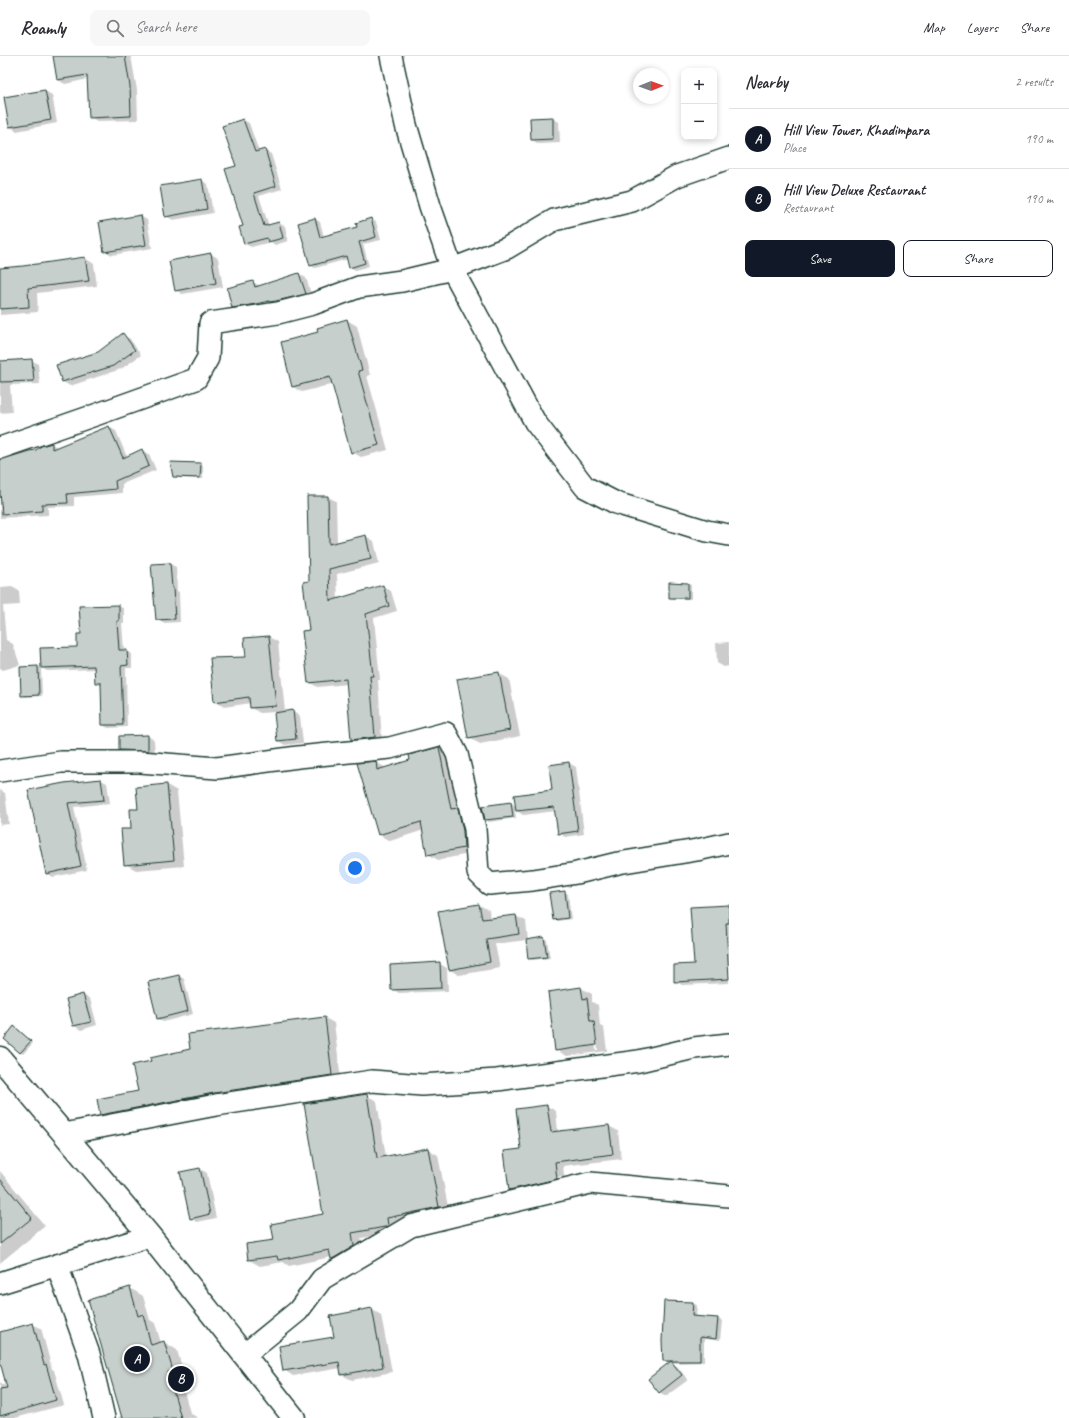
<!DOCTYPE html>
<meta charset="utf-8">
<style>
body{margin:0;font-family:Caveat,sans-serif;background:#f7f7f7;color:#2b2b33}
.controls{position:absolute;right:12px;top:12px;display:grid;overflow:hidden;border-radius:8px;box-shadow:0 2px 6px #0003}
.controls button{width:36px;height:36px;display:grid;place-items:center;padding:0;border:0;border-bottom:1px solid #e1e1e2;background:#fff;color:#2b2b33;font:20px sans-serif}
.compass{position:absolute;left:633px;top:12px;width:36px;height:36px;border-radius:50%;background:#fff;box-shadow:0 2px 6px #0003;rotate:89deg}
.you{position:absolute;left:355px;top:812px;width:14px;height:14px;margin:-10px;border:3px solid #fff;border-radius:50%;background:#1a73e8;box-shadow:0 0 0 6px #1a73e833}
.badge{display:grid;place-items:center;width:26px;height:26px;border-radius:50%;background:#111827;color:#fff;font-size:13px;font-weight:700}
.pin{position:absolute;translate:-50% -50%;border:2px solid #fff;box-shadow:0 1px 4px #0006}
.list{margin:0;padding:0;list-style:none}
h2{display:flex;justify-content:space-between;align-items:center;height:52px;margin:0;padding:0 16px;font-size:17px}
h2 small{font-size:13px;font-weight:400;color:#7c7c81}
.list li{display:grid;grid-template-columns:26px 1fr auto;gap:12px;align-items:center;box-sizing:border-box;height:60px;padding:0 16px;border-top:1px solid #e1e1e2}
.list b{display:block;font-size:15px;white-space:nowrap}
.list p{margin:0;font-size:13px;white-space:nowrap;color:#7c7c81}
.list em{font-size:13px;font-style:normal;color:#7c7c81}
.actions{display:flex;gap:8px;padding:12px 16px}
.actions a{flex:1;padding:9px 0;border:1px solid #111827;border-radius:8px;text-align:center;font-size:14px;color:#111827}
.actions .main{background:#111827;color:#fff}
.icon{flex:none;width:22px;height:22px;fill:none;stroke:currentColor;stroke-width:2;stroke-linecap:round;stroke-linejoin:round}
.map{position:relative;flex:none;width:729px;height:1362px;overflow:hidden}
header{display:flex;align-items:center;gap:24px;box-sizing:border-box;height:56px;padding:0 20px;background:#fff;border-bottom:1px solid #e1e1e2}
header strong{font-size:19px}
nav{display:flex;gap:22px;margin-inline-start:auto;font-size:14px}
.search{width:280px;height:36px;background:#f7f7f7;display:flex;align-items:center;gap:10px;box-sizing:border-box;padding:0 14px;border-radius:8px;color:#7c7c81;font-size:15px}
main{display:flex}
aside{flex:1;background:#fff}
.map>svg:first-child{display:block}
.shadow{fill:#0003;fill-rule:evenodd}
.building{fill:#c7cfcc;stroke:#1f3d34}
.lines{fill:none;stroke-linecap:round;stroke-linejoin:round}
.minor-casing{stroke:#1f3d34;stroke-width:24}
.highway-casing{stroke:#1f3d34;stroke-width:25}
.minor{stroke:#fff;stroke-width:21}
.highway{stroke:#fff;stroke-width:22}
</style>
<header>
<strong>Roamly</strong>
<div class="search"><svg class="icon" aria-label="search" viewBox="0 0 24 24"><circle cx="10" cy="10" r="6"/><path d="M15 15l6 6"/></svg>Search here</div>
<nav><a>Map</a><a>Layers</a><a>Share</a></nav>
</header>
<main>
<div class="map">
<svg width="729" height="1362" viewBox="0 0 729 1362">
<rect width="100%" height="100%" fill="#fff"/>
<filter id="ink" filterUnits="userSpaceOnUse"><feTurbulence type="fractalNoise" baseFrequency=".025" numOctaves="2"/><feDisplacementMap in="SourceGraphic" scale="8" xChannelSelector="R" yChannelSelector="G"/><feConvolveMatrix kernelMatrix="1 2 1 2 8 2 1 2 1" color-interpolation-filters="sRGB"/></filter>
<g filter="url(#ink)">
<g class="shadow">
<path d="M54,0H131L137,34L138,64L97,65L90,61L88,23L65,28L58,24Z"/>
<path d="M45,35L52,39L57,67L17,75L10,71L5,42Z"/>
<path d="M552,62L559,66L560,87L539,88L532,84Z"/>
<path d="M243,64L249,67L259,96L264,94L271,98L282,133L259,140L269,170L278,167L285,170L288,185L275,189L271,186L251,191L245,188L240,172L244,171L237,111Z"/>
<path d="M201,124L208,128L213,157L173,164L166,160Z"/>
<path d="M140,160L147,164L152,192L112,199L105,195Z"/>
<path d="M315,163L320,166L324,181L358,171L371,163L376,166L381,184L363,188L369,210L355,214L350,211L348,203L315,212L310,209Z"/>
<path d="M211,198L218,202L223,231L182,238L176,234Z"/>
<path d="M85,202L94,208L97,230L37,237L38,256L0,259V213L24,211Z"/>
<path d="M299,218L306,222L312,241L240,255L233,251L253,226L260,230Z"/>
<path d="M347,264L357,270L370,319L367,320L388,394L361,401L352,396L333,328L302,336L293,331L320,277Z"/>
<path d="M123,279L130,283L141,299L121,313L70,330L63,326L98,297Z"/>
<path d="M32,304L38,308L40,328L10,329L12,356L0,357V306Z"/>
<path d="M109,371L116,375L127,401L142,394L149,398L156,414L122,428V437L74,441V450L48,451V459L0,462V405L36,395L52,388L58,392Z"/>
<path d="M200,408L203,410V423L177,422L174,420Z"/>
<path d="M328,441L336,445L337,487L366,480L374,485L379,507L337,518L338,544L383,530L391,535L397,555L374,562L380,624H378L382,686L360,688L352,683L348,628L317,631L309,626L310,526Z"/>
<path d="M170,508L176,511L177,535L179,536L180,566L163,567L157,564Z"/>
<path d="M688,528L691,529V543H673L670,541Z"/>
<path d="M12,531L19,535L20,549L3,550L6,584L13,588L20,609L3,614L0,612V532Z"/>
<path d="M119,550L124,553V567H122L124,595H127L132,598V612H126L127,671L108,672L103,669L102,630L96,627L95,613L47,615L42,612L78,592L82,579Z"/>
<path d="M269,581L278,586L285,656H293L300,660L303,687L285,689L278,685L275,656L260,657L251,652V647L224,651L215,645L247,602Z"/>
<path d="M729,586V610L724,611L717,607L716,587Z"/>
<path d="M38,611L41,612L42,640L25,641L22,639Z"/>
<path d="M498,617L509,623L520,680L480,688L469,682Z"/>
<path d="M148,680L154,684L155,698L127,697L120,693Z"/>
<path d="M439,692L449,698L474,797L438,804L428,798L424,774L390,785L379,779L358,708L376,706L386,712L411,705Z"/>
<path d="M569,707L576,711L584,778L565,781L559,777L556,755L523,759L515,754L516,762L489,766L486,764L511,747L516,750L553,735L550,709Z"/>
<path d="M101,724L107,727L110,747L74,751L87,814L53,821L47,817L29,735Z"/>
<path d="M167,729L177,735L184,810L136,814L125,808L132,774L139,754Z"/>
<path d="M0,734L5,737L9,768L0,769Z"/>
<path d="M565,836L568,838L571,863L557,865L554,863Z"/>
<path d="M479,849L489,854L490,863L516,860L526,865L528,885L544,882L547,884L550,902L532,904L529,903L527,884L495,888L500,912L459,919L450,914Z"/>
<path d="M729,852V927L682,929L675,925L695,909Z"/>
<path d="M440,908L447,912L448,935L399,937L392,933Z"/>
<path d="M179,920L184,923L193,958L163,966L158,963Z"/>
<path d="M581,932L592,938V946L598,949L600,970L604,972L607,995L567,1000L556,994ZM593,967H595L598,994H596Z"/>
<path d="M83,939L90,943L97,969L81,974L74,970Z"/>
<path d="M325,962L334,967L341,1024L110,1064L101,1058Z"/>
<path d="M18,973L33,987L23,998L20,996Z"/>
<path d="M366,1039L377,1045L386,1101L428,1093L438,1099L449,1156L396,1177L361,1182L364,1196L342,1208L331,1201L289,1210L283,1206L260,1210L249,1204L275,1185L324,1159Z"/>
<path d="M547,1050L556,1055L558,1076L609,1070L618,1075L621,1103L563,1110L565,1127L518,1139L510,1134L522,1094ZM562,1120V1122L516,1133V1131Z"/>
<path d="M200,1113L207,1117L216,1162L197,1166L190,1162Z"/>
<path d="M0,1115L45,1170L0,1207Z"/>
<path d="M130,1232L143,1240L150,1264L155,1267L161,1287L164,1286L177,1294L185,1322L181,1324L190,1357L198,1362H117L122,1359Z"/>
<path d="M692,1247L697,1249L696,1261L718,1263L722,1265L720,1284L704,1283V1306L672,1307L678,1311L688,1324L666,1340L659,1336L670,1308L664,1305Z"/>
<path d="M371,1253L381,1259L392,1316L352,1324L342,1319L341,1312L293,1320L284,1314L335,1282Z"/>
<path d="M32,1268L41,1272L52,1313L54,1314L64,1349L15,1362H0V1326L8,1332L0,1303V1277Z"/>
</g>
<g class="building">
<path d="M53,0H125L130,30L131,60L89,62L87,19L57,24Z"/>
<path d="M45,34L51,64L9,71L4,41Z"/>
<path d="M553,61V83L531,84L530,62Z"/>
<path d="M243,63L255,96L265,93L276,130L254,137L264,170L279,166L283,182L268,186L267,182L244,188L239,171L243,170L225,113L236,110L222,70Z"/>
<path d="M202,123L207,153L165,161L160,130Z"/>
<path d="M141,159L146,189L104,196L99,166Z"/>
<path d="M315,162L320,181L357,171L356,167L371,162L376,181L359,186L365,207L349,212L346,200L310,210L298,167Z"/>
<path d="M211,197L216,227L175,235L169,205Z"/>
<path d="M85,201L89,225L28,232L29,251L0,253V212L23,210Z"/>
<path d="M299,217L306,238L276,245L269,246V245L256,248L232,252L227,232L253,225L255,231Z"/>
<path d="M347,263L362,314L358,315L379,389L351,397L330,321L292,331L281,286L318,276L317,272Z"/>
<path d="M123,277L135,294L113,310L62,326L56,309L98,296Z"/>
<path d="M32,303L34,325L0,326V305Z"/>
<path d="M109,370L123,402L142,393L149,410L115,425L116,433L67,438L68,447L42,448V455L2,458L0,437V404L29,395L36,394L41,390L52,387V393Z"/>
<path d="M170,406L201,407L200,422L173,421Z"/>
<path d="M307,440H328L329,488L366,479L371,503L329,513L330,545L383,529L389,550L366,558L373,620H370L375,681L351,684L346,623L308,627L302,575L309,574L303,526L309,525Z"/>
<path d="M170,507L172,532H173L175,563L156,564L151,508Z"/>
<path d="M669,526L688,527V542H669Z"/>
<path d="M119,549V565H117L119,594H127L128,609L121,610L123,669H102L101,627H95L94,610L41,612L40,592L77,591V578H81L79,550Z"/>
<path d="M269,580L276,650L250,652L249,641L214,646L210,602L246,601L244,582Z"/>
<path d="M38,610L39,639L21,640L20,611Z"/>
<path d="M499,616L510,674L468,682L457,623Z"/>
<path d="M293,654L296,683L277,685L274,657Z"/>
<path d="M148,679V695L119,694V680Z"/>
<path d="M439,691L451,753L458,752L463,775L464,792L427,799L421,766L378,779L357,707L376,705L377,714L410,704L409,699Z"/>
<path d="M569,706L578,775L558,778L554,751L516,755L514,739L552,734L549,709Z"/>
<path d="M101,723L104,744L68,747L81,810L46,818L28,734L64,727Z"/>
<path d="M167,728L174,804L124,809L121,773H131L130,753H138L136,731Z"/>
<path d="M511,746L513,761L485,764L482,750Z"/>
<path d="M565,835L568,862L553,864L549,837Z"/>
<path d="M479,848L482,863L516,859L519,878L486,883L490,906L449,914L438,855Z"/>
<path d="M729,849V867H726L729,923L674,926V909L694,908L690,851Z"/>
<path d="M544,881L547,901L528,903L526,884Z"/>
<path d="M440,906L441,932L391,934L390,909Z"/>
<path d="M179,919L188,955L157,963L148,926Z"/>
<path d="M581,931L583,943L587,942L590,965H594L597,989L555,995L548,936Z"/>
<path d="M83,938L91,966L73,970L66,943Z"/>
<path d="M325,961L332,1019L214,1037L100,1059L97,1043L138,1035L132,1009L151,1005L150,1002L190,993L188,978Z"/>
<path d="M14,970L31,985L20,997L4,983Z"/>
<path d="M367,1038L377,1102L428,1092L439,1151L387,1162L388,1170L385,1171L352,1177L354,1190L334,1202L331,1203L329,1194L278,1204L277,1200L248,1204L246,1188L274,1184L271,1168L323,1158L304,1048Z"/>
<path d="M547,1049L551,1076L609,1069L613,1098L555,1106L557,1123L509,1134L504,1095L521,1093L516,1053Z"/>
<path d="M200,1112L210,1158L190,1163L180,1116Z"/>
<path d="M0,1123L32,1162L0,1188Z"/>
<path d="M130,1231L138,1260L143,1258L151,1289L164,1285L173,1315L168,1316L181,1362H122L88,1244Z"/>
<path d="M664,1245L693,1246L692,1260L718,1262L716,1283L700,1281V1305H663L662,1285Z"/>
<path d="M372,1252L383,1311L341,1319L339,1306L283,1315L279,1290L334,1281L330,1260Z"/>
<path d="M33,1267L44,1309L46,1308L56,1344L0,1360V1333L7,1332L0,1306V1276Z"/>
<path d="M671,1305L682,1319L659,1337L648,1323Z"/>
</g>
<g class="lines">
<defs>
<g id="minor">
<path d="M391,0L406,69L430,150L452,213L535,366L585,431L616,447L707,475L729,479"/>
<path d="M0,392L98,358L196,323L208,302L210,267L278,257L313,248L359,231L402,225L452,213L507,192L554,164L632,145L677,120L729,102"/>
<path d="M0,715L61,706H140L217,712L298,701L390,692L446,677L457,698L475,773L478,817L489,828L533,824L577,817L618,807L697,794L729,787"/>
<path d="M64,1078L216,1049L372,1025L422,1029L497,1024L639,1005L694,992L729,988"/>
<path d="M57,1209L89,1298L104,1362"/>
<path d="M0,1227L150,1180"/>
<path d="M244,1299L298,1255L322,1223L411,1170L590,1127L729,1140"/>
</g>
<path id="highway" d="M0,1002L150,1180L294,1362"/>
</defs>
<use href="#minor" class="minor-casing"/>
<use href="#highway" class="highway-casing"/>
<use href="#minor" class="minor"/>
<use href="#highway" class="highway"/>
</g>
</g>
</svg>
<div class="controls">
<button>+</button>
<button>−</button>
</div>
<svg class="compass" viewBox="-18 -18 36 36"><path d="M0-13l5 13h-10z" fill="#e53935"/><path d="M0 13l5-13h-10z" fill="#7c7c81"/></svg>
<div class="you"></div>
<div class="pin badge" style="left:137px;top:1303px">A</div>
<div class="pin badge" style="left:181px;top:1323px">B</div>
</div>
<aside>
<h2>Nearby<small>2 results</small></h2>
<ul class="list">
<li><span class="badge">A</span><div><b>Hill View Tower, Khadimpara</b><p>Place</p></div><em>190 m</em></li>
<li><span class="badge">B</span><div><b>Hill View Deluxe Restaurant</b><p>Restaurant</p></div><em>190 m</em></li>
</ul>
<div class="actions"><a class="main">Save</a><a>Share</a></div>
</aside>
</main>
